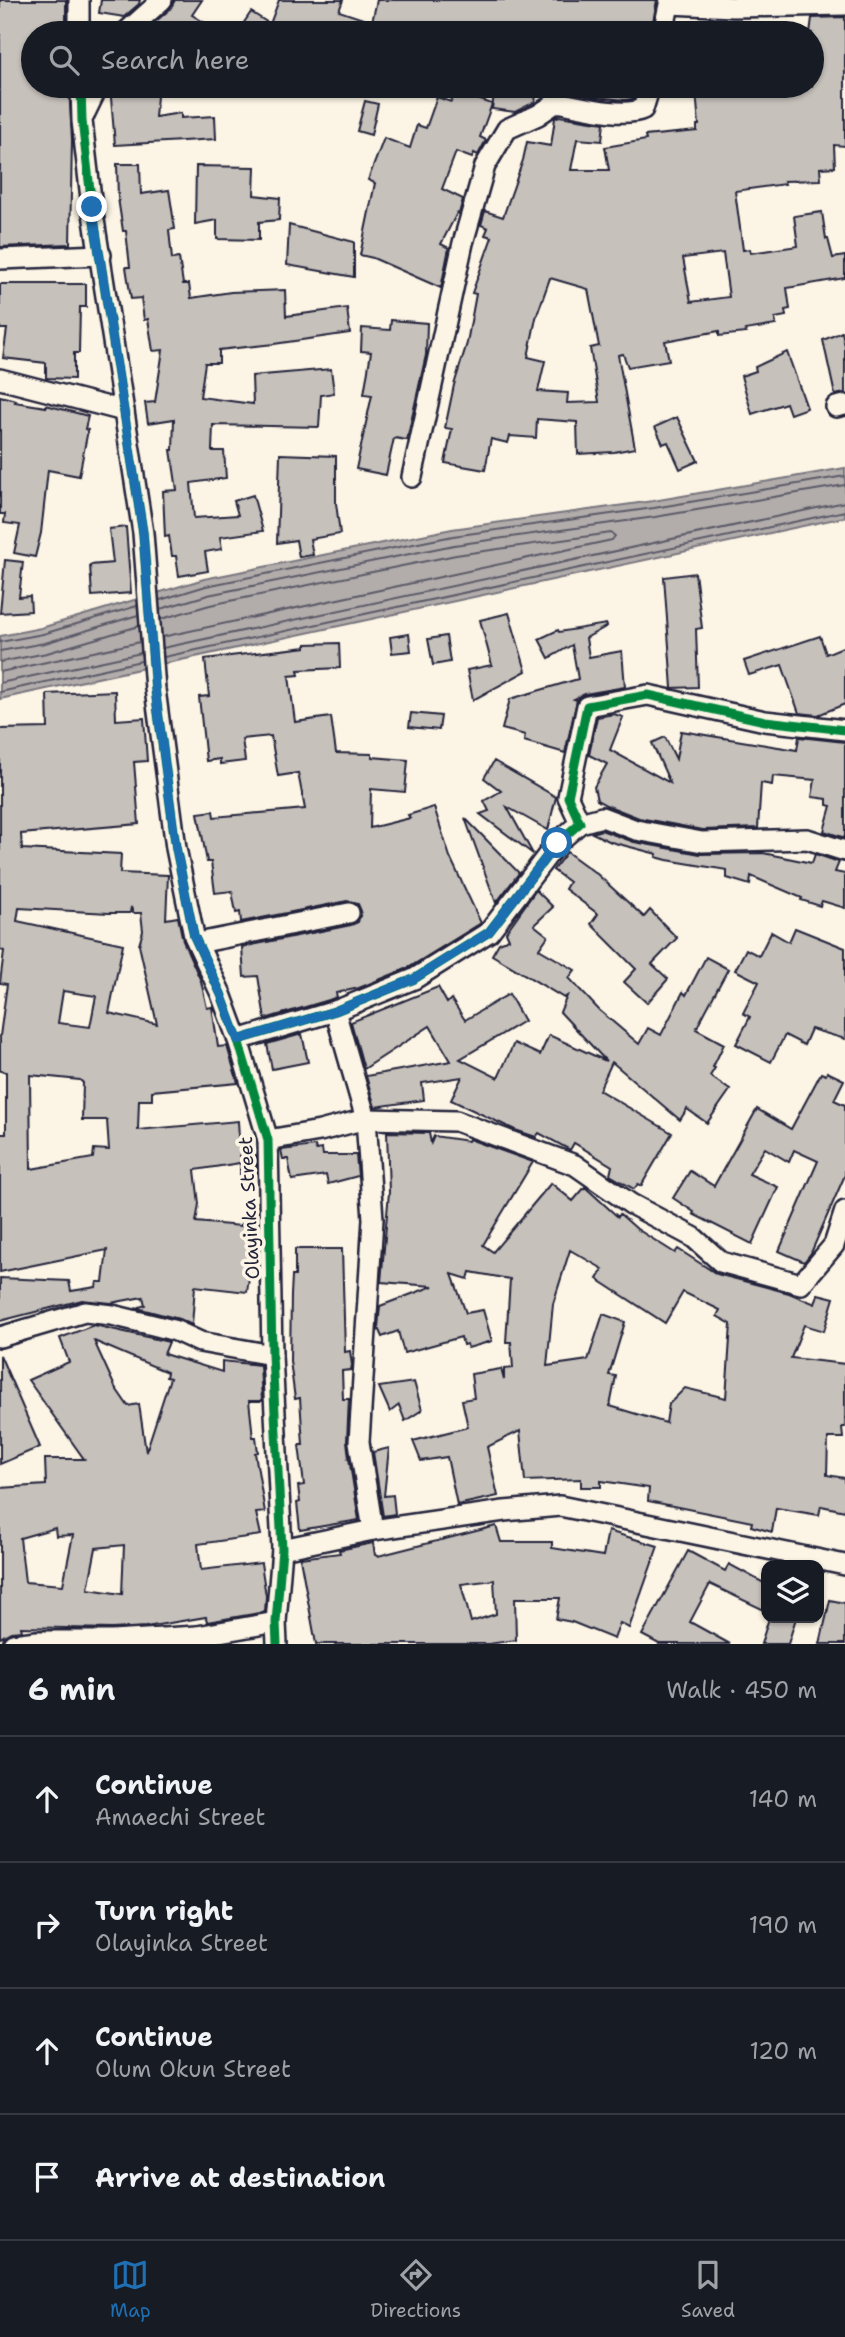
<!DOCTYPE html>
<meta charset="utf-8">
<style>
body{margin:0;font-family:"Shantell Sans",sans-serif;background:#20242c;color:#f1f3f6}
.controls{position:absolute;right:21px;bottom:21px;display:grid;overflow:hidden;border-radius:14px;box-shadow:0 2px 5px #0004}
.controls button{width:63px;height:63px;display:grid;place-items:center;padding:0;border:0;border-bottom:2px solid #363941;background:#171b24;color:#f1f3f6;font:35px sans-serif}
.stop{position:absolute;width:21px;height:21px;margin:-16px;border:5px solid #1f6fb2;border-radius:50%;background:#fff}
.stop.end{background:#1f6fb2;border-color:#fff;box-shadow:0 2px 7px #0008}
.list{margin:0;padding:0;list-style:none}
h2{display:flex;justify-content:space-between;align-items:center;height:91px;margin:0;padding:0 28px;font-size:30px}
h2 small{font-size:23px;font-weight:400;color:#9ea1a6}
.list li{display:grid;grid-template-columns:46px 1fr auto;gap:21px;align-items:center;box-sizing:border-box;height:126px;padding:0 28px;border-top:2px solid #363941}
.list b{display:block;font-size:26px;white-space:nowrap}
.list p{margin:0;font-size:23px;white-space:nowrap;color:#9ea1a6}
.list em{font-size:23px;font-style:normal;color:#9ea1a6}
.icon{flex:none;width:38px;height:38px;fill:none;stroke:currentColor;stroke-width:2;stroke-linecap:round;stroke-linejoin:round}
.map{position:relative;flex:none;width:845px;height:1644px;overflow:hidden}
.search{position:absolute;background:#171b24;box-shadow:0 2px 5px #0004;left:21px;right:21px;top:21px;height:77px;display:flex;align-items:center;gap:18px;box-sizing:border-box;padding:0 24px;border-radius:38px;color:#9ea1a6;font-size:26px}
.sheet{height:595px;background:#171b24}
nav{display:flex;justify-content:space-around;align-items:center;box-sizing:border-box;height:98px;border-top:2px solid #363941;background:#171b24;font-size:19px;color:#9ea1a6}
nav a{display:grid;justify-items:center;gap:4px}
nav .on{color:#1f6fb2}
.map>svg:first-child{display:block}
.water{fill:#b2adab;stroke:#78757e;stroke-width:2}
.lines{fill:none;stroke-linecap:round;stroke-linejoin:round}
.shore{stroke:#5c5a68;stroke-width:2}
.building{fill:#c6c1bb;stroke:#22223b;stroke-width:2;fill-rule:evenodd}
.street-casing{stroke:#22223b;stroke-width:24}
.street{stroke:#fcf5e5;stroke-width:19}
.cycleway-casing{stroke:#fcf5e5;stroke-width:13}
.cycleway{stroke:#00873e;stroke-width:9}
.route{stroke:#1f6fb2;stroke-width:9}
.labels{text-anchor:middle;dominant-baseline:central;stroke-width:7;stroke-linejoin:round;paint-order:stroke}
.street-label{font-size:19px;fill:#22223b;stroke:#fcf5e5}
</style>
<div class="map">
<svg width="845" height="1644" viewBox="0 0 845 1644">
<rect width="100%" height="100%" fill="#fcf5e5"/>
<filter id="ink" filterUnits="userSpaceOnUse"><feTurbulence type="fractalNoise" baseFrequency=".0143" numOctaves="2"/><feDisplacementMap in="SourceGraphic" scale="14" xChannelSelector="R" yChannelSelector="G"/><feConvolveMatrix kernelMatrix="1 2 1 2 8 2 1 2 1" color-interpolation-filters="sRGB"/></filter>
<g filter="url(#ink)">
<path class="water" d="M845,468V517L0,699V636L41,628L204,579L452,529L653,501Z"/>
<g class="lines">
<g class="shore">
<path d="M160,600L206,586L453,536L654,508L845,476"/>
<path d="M160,609L208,595L454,545L655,517L845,485"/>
<path d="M161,619L210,605L456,555L611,533L615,536L612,540L162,637"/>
<path d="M0,642L43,634L137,606"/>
<path d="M163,648L845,502"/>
<path d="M0,651L45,643L138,615"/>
<path d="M164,657L845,511"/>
<path d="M0,662L47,653L139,626"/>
<path d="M0,672L140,642"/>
<path d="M0,683L141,653"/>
<path d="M0,692L141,661"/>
</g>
</g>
<g class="building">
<path d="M0,0H66V33H33V86H69L72,140L70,244L0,247Z"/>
<path d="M101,0H140L139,4L124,17L99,13Z"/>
<path d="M175,0H202L192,15L222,33H155L148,28L170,9Z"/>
<path d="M279,0H343L339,11L372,22L377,0H657L651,33H237L251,12L270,24Z"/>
<path d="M845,17V146L834,145L835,167L820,168L821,180L784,181L785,184L735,191L743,250L750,249L751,253L798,246L794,216L822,212L826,239H828L833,258L845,256V278L787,288L790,309L785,310L786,316L775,318L776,325L745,330L746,333L719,336V331L665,341L669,360L628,367L623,354L618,355L635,448L614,452L578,454L577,422L537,419L536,438L510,436L508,443L491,439L485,470L445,463L452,429L445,428L454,385L467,343L476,294L472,293L492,237L485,235L488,228L481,225L485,211L503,217L523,160L527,142L551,146L555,118L559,116L604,123L602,141L577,139L571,170H609L605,147L646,140L645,136L697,131V125H699L696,91L713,90V86H812V33H810L812,18ZM723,253L729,297L691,302L683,258ZM550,278L588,289L599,346L590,348L599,402L567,403L568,393L538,391L545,361L528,357L536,318Z"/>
<path d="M110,86H158L155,117L181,113V118L215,116L216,139L115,145Z"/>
<path d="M495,86L537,88L535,102L515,112L492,109Z"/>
<path d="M588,86H637L633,99L624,100L587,96Z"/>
<path d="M455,91L492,104L480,137L486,140L478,155L474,153L472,158L456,152L442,189L463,199L459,214L457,213L441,244L449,248L441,288L373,258L360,255L375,183L368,180L384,138L410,148L417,125L426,128L437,97L451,102Z"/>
<path d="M365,101L378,104L371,135L357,131Z"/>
<path d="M117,164H140L141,194L169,190L175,229L169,230L172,259L179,258L183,284H189L191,298L231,292L285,290L286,316L347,308L350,333L274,344L219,350V363H205L200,397L253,404L252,376L331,369L334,393L321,395L319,427L213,425L212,451H224L226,478L191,483L194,518L238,515L234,501L253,495L263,531L220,537L222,549L205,552L208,571L179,576L176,556H172L169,536L165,537L163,491L177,490L171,450H173L174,419L148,423L145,403L155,402L163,350L153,351L148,319L144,320L141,298L131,299L126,267H130L126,231H123L118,198Z"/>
<path d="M196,166L255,167L254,195L280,198L279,220L259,222V240L217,239V220L195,224Z"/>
<path d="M289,225L354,242V277L287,265Z"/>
<path d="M0,284H86V307H80L79,353H74V379L46,378V363L3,358L7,329H0Z"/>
<path d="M391,320L427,323L426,355L407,440L394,438L386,475L356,469L372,395L364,394L371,352L361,351L362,328L390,330Z"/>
<path d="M842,332L845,346V393L835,395L823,340Z"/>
<path d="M787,352L807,408L790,414L786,403L752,414L741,376L756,371L755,367Z"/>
<path d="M0,396L16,400L15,402L46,407V405L88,416L85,429L88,430L79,476L48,470L41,533L35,557L14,553L20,525L4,523L5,514H0Z"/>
<path d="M677,417L698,461L680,469L668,442L663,444L655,427Z"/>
<path d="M280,454L336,456V503L340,534L310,539L313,555L299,557L296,540L277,543Z"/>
<path d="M126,527L131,593L92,596L90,565L113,563L109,529Z"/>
<path d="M5,560L23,562L19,597L30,596L31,611L0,613Z"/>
<path d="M695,573L702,628L696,629L698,687L672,688L664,577Z"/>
<path d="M509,613L526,671L473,700L467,670L492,665L480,620Z"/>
<path d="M606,624L607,626L586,638L589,657L622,651L625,687L585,694L574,699L577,700L565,753L524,741L525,735L502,729L510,699L578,679L572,645L549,658L539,639L558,630L559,632Z"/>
<path d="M409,634L411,651L392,653L390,637Z"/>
<path d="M446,636L450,662L433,665L428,639Z"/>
<path d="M820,636L826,654L845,646V704L818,715L799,713L782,665L749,675L744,661Z"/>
<path d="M339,643L340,668L298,670L299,675L289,676L295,722L331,717L336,753L372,754V757L408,760L405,792L371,789L370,828L410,818L408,815L434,807L450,857L481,923L408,968L359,988L336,993L337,997L329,1000L265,1019L258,976L244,977L242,947L351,925L358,922L361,911L358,904L347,901L241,922L240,912L236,913L232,891L215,893L211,862H207L198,813L213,811L214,817L305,809L298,773L278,776L271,736L242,739L245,761L220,764V759L206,761L199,697L209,696L205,659L306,647V644Z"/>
<path d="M115,691L116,720L144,718L147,761L134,762L139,824L21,834L22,849L121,854L120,873L168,875L166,919L178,917L183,941L201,981L207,1008L212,1007L218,1047L227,1046L238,1083L152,1091V1100H139L138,1130L238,1121L240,1156L256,1155V1173L240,1175V1163L195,1170L199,1204L196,1222L241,1226V1219H257L258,1244H254L247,1292L195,1286L192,1325L179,1319L137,1308L145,1305L143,1297L111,1303L82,1300L0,1321V1278L69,1281L71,1291L96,1287L97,1282H103L107,1250L0,1272V1134H6V1072L0,1071V1036L7,984L0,983L4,951L0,950V729L48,728L47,694ZM131,907L133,913H141L143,931L139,945L157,1024L109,1013L123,944L17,921L19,908L109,913H130ZM63,991L96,996L90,1027L58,1023ZM30,1075L80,1080L83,1083L82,1120H107L109,1150L94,1149L93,1158L31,1169Z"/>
<path d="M411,713L441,716L439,730L409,727Z"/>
<path d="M614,714L623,717L610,750L670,783L652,743L665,737L676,759L681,731L797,750L799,737L845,742V838L824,831L831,806L827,805V799L812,797L815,780L773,776L772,785L761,783L758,828L703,830L639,818L606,805L597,800L594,787L607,764L589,755L597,717Z"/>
<path d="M494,761L556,797L548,830L507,807L533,854L480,814L489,811L484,801L501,791L484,778Z"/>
<path d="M465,818L519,873L496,903Z"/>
<path d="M601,830L634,842L700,854L763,853L812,863L815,854L839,862L835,872L845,874V908L822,901L820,906L801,900L802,898L751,876L750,885L727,878V870L667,860L656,857L657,854L611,842L592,833Z"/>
<path d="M567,852L597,874L644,917L650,910L677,938L652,964L668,979L647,1003L624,982L636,969L591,924L598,914L565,889L569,882L553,870Z"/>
<path d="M536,890L553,907L534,925L548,936L539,949L575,970L569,978L599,1010L639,1044L648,1028L661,1035L683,992L686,995L706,957L728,969L696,1029L724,1044L713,1067L715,1068L710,1076L730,1090L707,1123L687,1109L680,1120L612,1062L599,1090L672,1133L641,1186L638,1184L634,1189L610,1175L612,1166L574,1143L570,1150L539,1133L536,1137L515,1130L451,1100L462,1077L422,1083L424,1100L375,1107L366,1076L451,1061L430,1026L364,1069L351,1022L438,987L447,1003L451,999L465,1020L509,994L524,1021L460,1059L498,1078L514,1043L540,1055L549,1035L606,1061L560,1012L567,996L564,998L492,955L499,943L509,939L506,932Z"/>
<path d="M795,928L845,948V1039L811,1029L804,1045L785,1035L771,1062L736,1044L750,1017L743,1013L759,982L735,970L746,949L759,956L771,932L789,942Z"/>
<path d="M302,1034L308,1062L272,1069L267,1044Z"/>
<path d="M827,1072L844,1080L834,1100L845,1105V1175L811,1253L804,1262L779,1251L818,1161L794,1150L789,1162L765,1148L749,1174L778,1187L752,1244L693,1214L694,1212L673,1198L690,1171L714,1186L757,1109L791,1129L821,1073L826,1075Z"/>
<path d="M387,1132L429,1133L431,1143L434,1136L468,1141L469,1139L533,1162L483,1245L493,1252L551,1183L573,1201L585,1187L618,1217L620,1214L637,1229L675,1253L678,1249L717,1274L789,1293L815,1304L818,1294L834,1298L824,1331L804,1325L791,1358L845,1364V1427H842L843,1438H828L827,1475L845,1478V1511L821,1506L819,1515L776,1508L772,1532L751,1526L752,1522L648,1501L649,1488L601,1481V1487H581V1479L525,1481L520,1431L487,1447L498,1496L457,1505L447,1457L421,1461L413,1441L468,1427L462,1400L474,1398L471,1374L501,1369L504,1380V1369L513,1368L511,1342H506L510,1279L470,1272L468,1279L452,1274L466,1313L483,1310L492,1341L468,1348L467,1344L463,1345L461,1337L404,1353L398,1331L382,1337L378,1328L380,1306L433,1286L381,1282L389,1192ZM570,1250L603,1269L597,1279L665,1323L683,1292L720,1310L717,1316L731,1324L726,1398L685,1388L669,1404L666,1423L610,1406L616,1376L609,1375L625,1322L603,1314L588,1360L547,1366L553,1304Z"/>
<path d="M315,1146L316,1150L322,1149L323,1155H356L358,1176L328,1184L326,1175L292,1180L288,1159H283L281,1150Z"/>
<path d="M295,1249H342L345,1352L350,1351L352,1365L351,1370L342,1371L343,1399H349L347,1441L349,1458L347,1459L349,1458L359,1520L300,1530L297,1503L300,1502L298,1486L304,1485L299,1445H303L300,1398L295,1399L290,1361L291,1295L292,1276H295Z"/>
<path d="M94,1325L169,1342L164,1354L222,1372V1361L260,1365L262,1401H249L253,1437H256L258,1452L255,1453L265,1512L256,1513L261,1535L198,1544L201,1570L261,1563L266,1596L265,1612L207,1622L206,1617L146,1627L112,1629L21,1627L22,1631L11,1632L0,1638V1488L46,1485L45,1459H84L28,1380L69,1362L60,1338ZM94,1341L167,1372L166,1377L170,1378L146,1452L139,1404L128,1406L115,1387ZM55,1528L56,1536L73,1535L63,1585L25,1582L20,1538ZM124,1545L122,1594L88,1589L96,1548Z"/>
<path d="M0,1355L40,1447L0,1464Z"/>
<path d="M414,1382L422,1410L405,1421L399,1405L390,1412L379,1387Z"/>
<path d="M389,1448L384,1496L393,1495L395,1514L383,1516L373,1452Z"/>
<path d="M496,1526L501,1542H552V1548L603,1556L608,1531L658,1546L629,1628L620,1623L614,1639L572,1622L556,1619L560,1598H515L516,1640L489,1644H316L300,1558L340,1553L339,1550L373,1543L375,1555L378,1556ZM494,1580L496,1614L471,1622L461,1584Z"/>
<path d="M688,1551L725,1571L729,1564L766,1584V1611L710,1584L690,1622L730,1644H659L642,1635Z"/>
<path d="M830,1600L845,1603V1644H820Z"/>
<path d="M769,1618H796L788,1644H761Z"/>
</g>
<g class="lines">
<defs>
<g id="street">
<path d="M79,0V33"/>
<path d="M670,4L734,7L845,5"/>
<path d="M125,33L162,0"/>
<path d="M663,33L670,0"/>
<path d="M81,86L82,121L92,207L143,533L155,689L176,848L194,936L221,994L238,1040L268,1140L272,1355L282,1549L276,1622L277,1644"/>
<path d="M83,117L98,86"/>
<path d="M0,259L101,255"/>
<path d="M0,379L124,411"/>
<path d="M836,407L845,405"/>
<path d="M412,477L463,243L485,166L507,129L538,115L557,102C579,106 623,118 643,109L650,86"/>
<path d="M580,823L602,817L636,830L702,842L807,839L845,851"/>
<path d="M198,943L349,913"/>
<path d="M335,1011L366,1119L373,1219L359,1442L373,1530"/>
<path d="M238,1040L335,1011L414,979L489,932L557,843L580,823L568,797L587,706L648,695L765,721L845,730"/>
<path d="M268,1140L320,1131L366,1119L456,1121L575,1165L631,1204L693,1237L721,1262L801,1284L834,1245L845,1211"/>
<path d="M0,1337L85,1312L112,1315L157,1326L176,1331L200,1342L272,1355"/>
<path d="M282,1549L373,1530L504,1511L560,1506L845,1565"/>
<path d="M186,1643L197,1636L276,1622"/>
<path d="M13,1644L37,1641H112L197,1636"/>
</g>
</defs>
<use href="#street" class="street-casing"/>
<use href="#street" class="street"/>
<defs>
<g id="cycleway">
<path d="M81,86L82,121L92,207L143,533L155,689L176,848L194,936L221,994L238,1040L268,1140L272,1355L282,1549L276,1622L277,1644"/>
<path d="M238,1040L335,1011L414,979L489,932L557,843L580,823L568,797L587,706L648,695L765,721L845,730"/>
</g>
</defs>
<use href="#cycleway" class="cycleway-casing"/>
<use href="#cycleway" class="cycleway"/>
</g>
</g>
<g class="lines" filter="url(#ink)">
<path class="route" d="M92,207L143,533L155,689L176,848L194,936L221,994L238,1040L335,1011L414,979L489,932L557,843"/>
</g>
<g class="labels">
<g class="street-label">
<text transform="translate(249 1208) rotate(-93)">Olayinka Street</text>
</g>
</g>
</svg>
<div class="controls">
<button><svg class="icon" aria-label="layers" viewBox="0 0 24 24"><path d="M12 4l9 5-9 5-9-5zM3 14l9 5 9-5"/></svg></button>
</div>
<div class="stop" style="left:557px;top:843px"></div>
<div class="stop end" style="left:92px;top:207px"></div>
<div class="search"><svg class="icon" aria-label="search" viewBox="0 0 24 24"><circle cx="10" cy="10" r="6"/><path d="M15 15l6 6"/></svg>Search here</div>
</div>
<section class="sheet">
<h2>6 min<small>Walk · 450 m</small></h2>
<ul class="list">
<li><svg class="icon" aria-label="ahead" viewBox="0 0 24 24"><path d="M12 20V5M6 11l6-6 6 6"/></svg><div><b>Continue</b><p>Amaechi Street</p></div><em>140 m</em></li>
<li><svg class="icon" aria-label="right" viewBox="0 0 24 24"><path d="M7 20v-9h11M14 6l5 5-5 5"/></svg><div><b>Turn right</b><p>Olayinka Street</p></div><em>190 m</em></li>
<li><svg class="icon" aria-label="ahead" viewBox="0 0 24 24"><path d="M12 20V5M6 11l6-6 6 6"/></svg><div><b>Continue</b><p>Olum Okun Street</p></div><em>120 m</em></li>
<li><svg class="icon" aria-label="arrive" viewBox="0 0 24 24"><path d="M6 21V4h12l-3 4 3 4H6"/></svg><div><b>Arrive at destination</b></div></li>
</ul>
</section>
<nav>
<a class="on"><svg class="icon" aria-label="map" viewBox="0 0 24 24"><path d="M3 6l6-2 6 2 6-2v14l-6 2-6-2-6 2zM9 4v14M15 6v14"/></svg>Map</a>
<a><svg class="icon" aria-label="directions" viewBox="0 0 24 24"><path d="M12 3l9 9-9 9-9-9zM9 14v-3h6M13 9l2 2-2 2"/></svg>Directions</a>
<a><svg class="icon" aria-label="saved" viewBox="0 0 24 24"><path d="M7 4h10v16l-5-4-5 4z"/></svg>Saved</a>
</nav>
